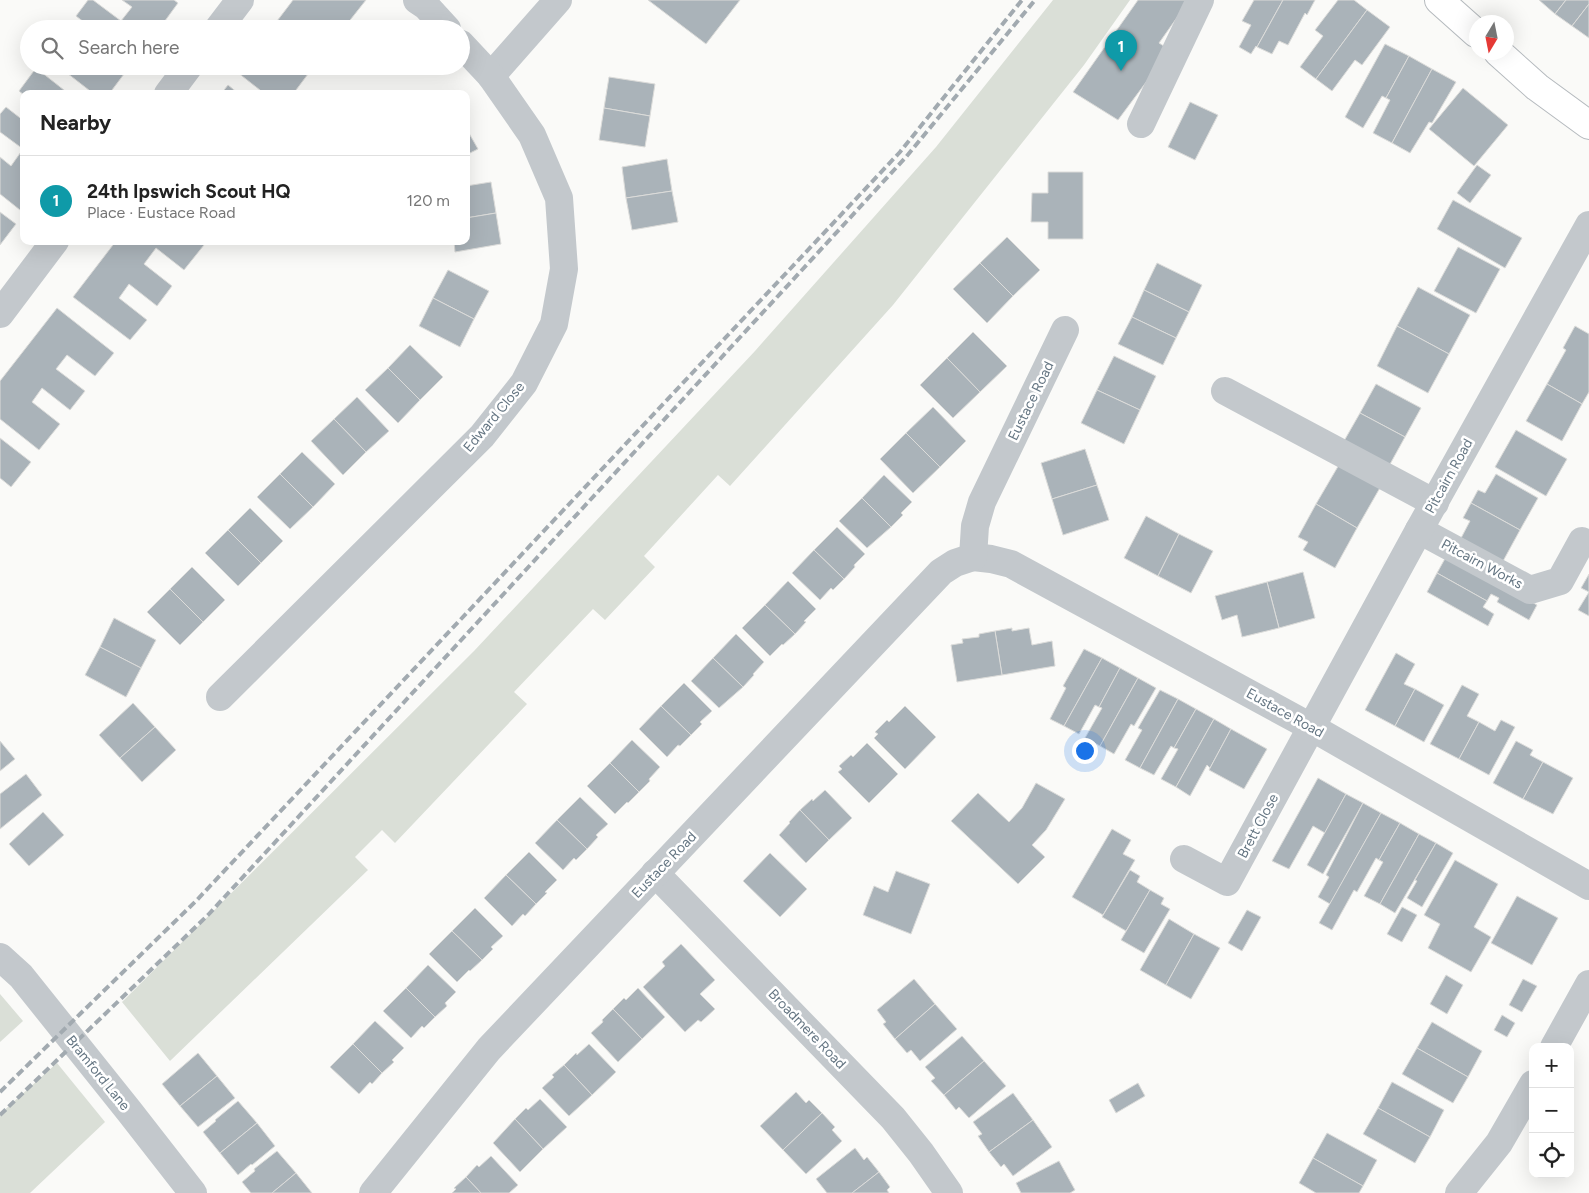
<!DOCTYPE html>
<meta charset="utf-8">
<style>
body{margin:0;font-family:Figtree,sans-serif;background:#f6f6f6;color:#222}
.controls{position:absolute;right:15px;bottom:15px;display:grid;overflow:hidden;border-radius:10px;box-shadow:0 5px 20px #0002}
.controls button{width:45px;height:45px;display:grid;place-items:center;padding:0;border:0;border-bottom:1px solid #e0e0e0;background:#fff;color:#222;font:25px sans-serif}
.compass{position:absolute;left:1469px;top:15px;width:45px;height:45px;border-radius:50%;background:#fff;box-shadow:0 5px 20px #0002;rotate:190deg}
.you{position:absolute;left:1084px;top:750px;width:18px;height:18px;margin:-12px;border:4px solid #fff;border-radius:50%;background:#1a73e8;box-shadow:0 0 0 8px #1a73e833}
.badge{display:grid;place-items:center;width:32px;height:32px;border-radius:50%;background:#d93025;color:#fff;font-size:16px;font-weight:700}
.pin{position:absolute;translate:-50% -41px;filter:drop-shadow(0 1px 2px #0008)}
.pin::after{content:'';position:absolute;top:26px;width:18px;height:15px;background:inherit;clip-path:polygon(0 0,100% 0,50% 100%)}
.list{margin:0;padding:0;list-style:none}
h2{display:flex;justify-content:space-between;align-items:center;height:65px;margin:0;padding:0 20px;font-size:21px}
h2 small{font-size:16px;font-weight:400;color:#767676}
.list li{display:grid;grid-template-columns:32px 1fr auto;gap:15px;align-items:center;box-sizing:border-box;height:90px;padding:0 20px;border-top:1px solid #e0e0e0}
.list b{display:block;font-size:19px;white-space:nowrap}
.list p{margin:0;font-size:16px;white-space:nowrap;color:#767676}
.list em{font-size:16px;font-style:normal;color:#767676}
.icon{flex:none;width:28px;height:28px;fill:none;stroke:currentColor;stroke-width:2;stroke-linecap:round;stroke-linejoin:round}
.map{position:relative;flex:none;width:1589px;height:1193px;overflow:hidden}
.search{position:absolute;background:#fff;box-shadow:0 5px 20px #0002;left:20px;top:20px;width:450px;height:55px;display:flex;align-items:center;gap:12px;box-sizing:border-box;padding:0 18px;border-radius:28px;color:#767676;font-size:19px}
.panel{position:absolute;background:#fff;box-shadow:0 5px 20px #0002;left:20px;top:90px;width:450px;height:155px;border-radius:10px}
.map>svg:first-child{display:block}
.green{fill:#dadfd7}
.building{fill:#aab3b9;stroke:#dcdcda}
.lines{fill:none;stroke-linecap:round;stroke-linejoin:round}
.major-casing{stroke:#b5babe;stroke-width:30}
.minor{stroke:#c3c8cc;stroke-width:28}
.major{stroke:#fff;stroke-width:28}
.rail{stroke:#a2aab0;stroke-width:4;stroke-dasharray:8 4;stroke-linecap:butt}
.labels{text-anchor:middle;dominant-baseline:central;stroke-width:5;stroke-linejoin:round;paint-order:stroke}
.street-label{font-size:14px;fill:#657683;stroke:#fff}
</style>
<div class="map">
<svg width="1589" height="1193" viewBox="0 0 1589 1193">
<rect width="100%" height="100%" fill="#fafaf8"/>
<g class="green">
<path d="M1053,0H1130L1084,65L893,305L730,486L718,475L644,556L655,567L605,620L593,609L514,692L527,704L395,843L382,830L355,857L368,870L170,1061L122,1002L474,651L755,351L936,147Z"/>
<path d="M0,994L23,1021L0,1042Z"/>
<path d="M57,1063L105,1122L30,1193H0V1114Z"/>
</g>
<g class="building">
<path d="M88,0H93L121,21L132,7L122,0H174L178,3L159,29H93L76,16Z"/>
<path d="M293,0H366L343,29H271Z"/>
<path d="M648,0H740L706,44Z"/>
<path d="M1138,0H1186L1188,2L1159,43L1170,50L1118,120L1073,92Z"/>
<path d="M1254,0H1283L1257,47L1256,46L1251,54L1239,47L1251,25L1242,21Z"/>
<path d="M1283,0H1315L1307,15L1305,13L1288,45L1279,41L1272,54L1257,47Z"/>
<path d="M1338,0H1354L1367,10L1316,79L1300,67L1323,36L1315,30Z"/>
<path d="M1539,0H1566L1555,14Z"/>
<path d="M1566,0H1589V4L1572,26L1555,14Z"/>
<path d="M1589,4V38L1572,26Z"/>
<path d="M1367,10L1390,27L1362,65L1355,60L1332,91L1316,79Z"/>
<path d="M1385,44L1409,56L1386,98L1382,96L1363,128L1345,117Z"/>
<path d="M1409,56L1432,69L1392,143L1373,133L1390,100L1386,98Z"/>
<path d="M58,66H130L109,94H94Z"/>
<path d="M241,66H314L293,94H265L237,72Z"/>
<path d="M36,68L69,94L24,95L19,91Z"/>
<path d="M1432,69L1456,82L1432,123L1429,122L1410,153L1392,143Z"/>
<path d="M609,77L655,84L650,116L604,108Z"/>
<path d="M228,85L239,94H221Z"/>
<path d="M1463,88L1508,125L1474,166L1429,129Z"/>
<path d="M1190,102L1218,115L1195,160L1168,147Z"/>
<path d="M6,107L24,121V205L20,210L0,194V157L11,166L23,149L0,132V114Z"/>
<path d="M604,108L650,116L645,147L599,140Z"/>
<path d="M466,128L478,149L466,155Z"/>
<path d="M667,159L672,191L626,198L622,167Z"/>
<path d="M1477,165L1491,175L1470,203L1457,193Z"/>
<path d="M1048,172H1083V239H1048V222H1031L1032,193H1048Z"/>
<path d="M491,182L496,213L466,218V186Z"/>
<path d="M672,191L678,222L632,230L626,198Z"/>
<path d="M1453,200L1522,238L1505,268L1437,229Z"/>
<path d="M0,212L16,224L0,245Z"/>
<path d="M496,213L501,244L455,252L454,241H466V218Z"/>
<path d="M1007,237L1040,270L1013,296L980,263Z"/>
<path d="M116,241H200L204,245L184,270L156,248L144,264L172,286L157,306L129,284L119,298L147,320L130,340L73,297Z"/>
<path d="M1458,247L1500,269L1476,313L1434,291Z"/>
<path d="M980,263L1013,296L987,323L953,289Z"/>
<path d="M1157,263L1202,285L1189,312L1144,290Z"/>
<path d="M448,270L489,291L474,319L433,298Z"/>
<path d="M1418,287L1470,315L1449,354L1397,326Z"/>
<path d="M1144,290L1189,312L1176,338L1132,317Z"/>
<path d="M433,298L474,319L460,347L419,326Z"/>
<path d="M57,308L114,353L95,376L67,355L56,369L85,391L70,410L42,388L32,402L60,424L39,450L0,419V381Z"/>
<path d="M1132,317L1176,338L1163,365L1118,344Z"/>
<path d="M1397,326L1449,354L1428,393L1377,366Z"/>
<path d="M1575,326L1589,334V392L1582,404L1547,384L1566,350L1563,348Z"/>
<path d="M973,332L1007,366L980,392L947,358Z"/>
<path d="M410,345L443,377L420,400L388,368Z"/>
<path d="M1114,356L1156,376L1140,410L1097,390Z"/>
<path d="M947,358L980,392L953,418L920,385Z"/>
<path d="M388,368L420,400L398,423L365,390Z"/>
<path d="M1376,384L1421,408L1405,437L1360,413Z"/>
<path d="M1547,384L1582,404L1562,441L1526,421Z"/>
<path d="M1097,390L1140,410L1124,444L1081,423Z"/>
<path d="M357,397L389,431L366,452L334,419Z"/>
<path d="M933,407L966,441L940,467L906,433Z"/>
<path d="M1360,413L1405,437L1389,466L1344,441Z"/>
<path d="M334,419L366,452L343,475L311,441Z"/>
<path d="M1516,430L1567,459L1546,496L1495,467Z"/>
<path d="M906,433L940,467L913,493L880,459Z"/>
<path d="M0,438L31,462L11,487L0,478Z"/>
<path d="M1085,449L1097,485L1052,499L1041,463Z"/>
<path d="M302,452L335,484L313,507L280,474Z"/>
<path d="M1340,463L1381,486L1357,528L1316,504Z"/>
<path d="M280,474L313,507L290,529L257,497Z"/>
<path d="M1496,474L1538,498L1520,530L1471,503L1478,490L1485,493Z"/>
<path d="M884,475L912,502L901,513L903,515L891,527L862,498Z"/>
<path d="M1097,485L1109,520L1063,535L1052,499Z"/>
<path d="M862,498L891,527L867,548L839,521Z"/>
<path d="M1471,503L1520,530L1502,563L1460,540L1470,521L1463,518Z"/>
<path d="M1316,504L1357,528L1335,568L1303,550L1308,542L1298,537Z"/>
<path d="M250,508L283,541L261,563L228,530Z"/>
<path d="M1146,516L1179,534L1158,576L1124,558Z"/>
<path d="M837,527L865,554L854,565L855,567L844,579L814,550Z"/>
<path d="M228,530L261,563L238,586L205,553Z"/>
<path d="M1179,534L1213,551L1191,593L1158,576Z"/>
<path d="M814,550L844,579L833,590L831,588L820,600L792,573Z"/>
<path d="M1447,555L1537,605L1529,620L1497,602L1499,598L1491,594L1487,601L1437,573Z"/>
<path d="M192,567L225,600L203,622L170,589Z"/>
<path d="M1303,572L1315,618L1279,628L1267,582Z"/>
<path d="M1437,573L1487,601L1483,607L1494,614L1488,626L1427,592Z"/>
<path d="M1589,574V616L1578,610L1589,592L1581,588Z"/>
<path d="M788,581L816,609L804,621L806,622L795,634L765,605Z"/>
<path d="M1267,582L1279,628L1242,637L1237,615L1222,620L1215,596Z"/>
<path d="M170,589L203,622L180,645L147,612Z"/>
<path d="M765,605L795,634L783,645L782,644L770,656L742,628Z"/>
<path d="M114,618L156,640L141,668L100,647Z"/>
<path d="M1012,628V631L1029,628L1032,645L1052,641L1055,666L1002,675L995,631Z"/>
<path d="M995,631L1002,675L957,682L951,645L963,643L962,639L979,637V634Z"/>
<path d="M736,634L764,662L753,674L754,675L743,687L713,658Z"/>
<path d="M100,647L141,668L126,697L85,675Z"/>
<path d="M1084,649L1102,658L1064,726L1050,719L1066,688L1063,686Z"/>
<path d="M1396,653L1415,664L1404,684L1415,689L1395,726L1365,710Z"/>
<path d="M713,658L743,687L719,708L691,681Z"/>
<path d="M1102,658L1120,668L1099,707L1095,705L1079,734L1064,726Z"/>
<path d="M1120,668L1138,678L1100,746L1085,738L1102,708L1099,707Z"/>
<path d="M1138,678L1156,688L1134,726L1131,724L1114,754L1100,746Z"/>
<path d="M684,683L712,711L700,722L702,724L691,735L661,706Z"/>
<path d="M1462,685L1479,694L1467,716L1479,722L1459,759L1430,744Z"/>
<path d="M1415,689L1444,705L1424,742L1395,726Z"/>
<path d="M1160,690L1178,699L1140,768L1125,760L1142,730L1138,728Z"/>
<path d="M1178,699L1196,709L1174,748L1171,746L1154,775L1140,768Z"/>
<path d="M133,703L155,727L120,758L99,735Z"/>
<path d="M661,706L691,735L680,746L678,745L667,757L639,729Z"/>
<path d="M905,706L936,737L905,769L874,738L878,734L875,732L887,720L889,722Z"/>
<path d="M1196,709L1214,719L1176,787L1161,779L1178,749L1174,748Z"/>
<path d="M1214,719L1231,729L1210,768L1207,765L1190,796L1176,787Z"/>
<path d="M1501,720L1515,727L1489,775L1459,759L1479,722L1495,731Z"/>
<path d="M155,727L176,750L142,782L120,758Z"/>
<path d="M1231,729L1267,749L1244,789L1209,770Z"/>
<path d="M632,740L660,767L649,779L650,781L639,792L610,763Z"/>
<path d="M0,741L15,759L0,771Z"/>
<path d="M1516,741L1533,750L1530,755L1543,762L1523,799L1493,783Z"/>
<path d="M867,743L898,774L869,803L838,772L842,769L839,766L851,755L853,757Z"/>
<path d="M1543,762L1573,778L1553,814L1523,799Z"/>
<path d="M610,763L639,792L628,803L627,802L615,814L587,786Z"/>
<path d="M26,774L42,795L0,829V794Z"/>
<path d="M1318,778L1346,794L1325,833L1313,826L1289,869L1272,861Z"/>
<path d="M1036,783L1065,799L1046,830L1032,845L1045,857L1018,884L951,821L978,793L1009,822L1022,808Z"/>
<path d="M825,790L852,818L829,840L800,810L812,799L813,801Z"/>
<path d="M1346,794L1363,803L1323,874L1307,865Z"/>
<path d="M580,797L608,824L596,835L598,837L587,849L557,820Z"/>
<path d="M1363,803L1381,813L1330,904L1318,897L1329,877L1326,875Z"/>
<path d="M800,810L829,840L806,863L779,835L790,823L789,822Z"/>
<path d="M43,812L64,835L29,866L9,844Z"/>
<path d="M1381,813L1400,823L1379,860L1376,858L1357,892L1354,890L1332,930L1319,923Z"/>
<path d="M557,820L587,849L576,860L574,858L563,870L535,843Z"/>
<path d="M1400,823L1419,834L1380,904L1364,896L1383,862L1379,860Z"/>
<path d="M1112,829L1131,840L1123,854L1135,860L1103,915L1072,897Z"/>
<path d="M1419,834L1436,843L1395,913L1380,904Z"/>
<path d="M1436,843L1453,853L1422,907L1407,898L1417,881L1415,880Z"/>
<path d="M529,852L557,880L545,892L547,893L536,904L506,875Z"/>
<path d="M770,853L807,889L780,917L743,881Z"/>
<path d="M1455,860L1498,884L1474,927L1491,937L1471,972L1428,948L1440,924L1424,915Z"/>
<path d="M1130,870L1140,876L1137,882L1150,890L1126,931L1102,917Z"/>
<path d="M896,871L930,884L911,934L863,915L874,886L888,892Z"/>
<path d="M506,875L536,904L525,916L523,914L512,926L484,898Z"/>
<path d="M1150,890L1164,898L1161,904L1170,909L1144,953L1121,940Z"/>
<path d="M1517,896L1558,918L1532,965L1491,943Z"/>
<path d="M1402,907L1417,915L1402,942L1387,934Z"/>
<path d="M475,908L503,936L491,947L493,949L482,960L452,931Z"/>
<path d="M1247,910L1261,917L1242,951L1228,943Z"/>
<path d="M1169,919L1194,934L1166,985L1140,970Z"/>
<path d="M452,931L482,960L470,971L469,970L457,982L429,954Z"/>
<path d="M1194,934L1220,948L1191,999L1166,985Z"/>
<path d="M681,944L715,980L700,994L715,1009L701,1022L698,1020L685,1032L643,987L665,966L662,962Z"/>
<path d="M428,965L456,992L445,1003L447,1006L435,1017L406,988Z"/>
<path d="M1446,975L1463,985L1447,1014L1430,1004Z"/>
<path d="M914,979L935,1004L895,1039L883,1024L886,1022L877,1010Z"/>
<path d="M1523,979L1537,986L1522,1012L1509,1005Z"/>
<path d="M406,988L435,1017L424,1028L422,1026L411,1038L383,1011Z"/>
<path d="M638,988L665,1017L642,1039L613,1009L624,998L626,1000Z"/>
<path d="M935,1004L957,1029L920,1061L911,1050L907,1053L895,1039Z"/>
<path d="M613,1009L642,1039L618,1062L591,1033L603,1022L602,1020Z"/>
<path d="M1502,1015L1515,1023L1507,1037L1494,1030Z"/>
<path d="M375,1021L404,1048L392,1060L394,1062L382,1073L353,1044Z"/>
<path d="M1432,1022L1482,1051L1468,1077L1417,1048Z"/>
<path d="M962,1036L984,1061L944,1095L931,1081L935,1078L925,1067Z"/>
<path d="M353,1044L382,1073L372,1084L370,1082L359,1094L330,1067Z"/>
<path d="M589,1044L616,1072L592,1095L564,1065L576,1053L577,1055Z"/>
<path d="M1417,1048L1468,1077L1453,1103L1402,1074Z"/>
<path d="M198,1053L217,1076L180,1106L162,1084Z"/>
<path d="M984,1061L1006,1086L969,1118L959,1107L956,1110L944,1095Z"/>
<path d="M564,1065L592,1095L569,1116L542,1088L554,1077L552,1075Z"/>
<path d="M217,1076L235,1098L198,1127L180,1106Z"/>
<path d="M1392,1082L1444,1110L1430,1137L1378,1108Z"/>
<path d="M1138,1083L1145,1096L1116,1113L1109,1100Z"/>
<path d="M796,1092L806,1103L809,1100L822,1113L783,1150L760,1126Z"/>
<path d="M1013,1093L1033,1120L989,1152L978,1136L982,1134L973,1122Z"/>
<path d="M540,1099L567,1127L543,1149L515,1119L526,1108L528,1110Z"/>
<path d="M238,1101L257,1123L220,1153L203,1132L216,1121L215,1120Z"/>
<path d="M1378,1108L1430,1137L1415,1163L1363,1134Z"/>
<path d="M822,1113L835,1127L832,1130L842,1141L806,1174L783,1150Z"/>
<path d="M515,1119L543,1149L520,1172L493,1143Z"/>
<path d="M1033,1120L1052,1147L1013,1176L1004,1164L1001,1167L989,1152Z"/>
<path d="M257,1123L275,1146L252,1165L251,1164L238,1175L220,1153Z"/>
<path d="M1327,1133L1377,1160L1363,1186L1313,1158Z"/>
<path d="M855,1148L864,1160L867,1157L879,1172L852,1193H827L816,1179Z"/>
<path d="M277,1151L296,1173L272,1193H251L242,1182L255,1171L254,1169Z"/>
<path d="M491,1156L518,1185L509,1193H481L466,1177L477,1165L479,1167Z"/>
<path d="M1313,1158L1363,1186L1359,1193H1316L1299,1183Z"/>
<path d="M1059,1161L1075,1190L1070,1193H1021L1016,1183Z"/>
<path d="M879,1172L890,1187L887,1190L889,1193H852Z"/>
<path d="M296,1173L312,1193H272Z"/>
<path d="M466,1177L481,1193H452L456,1189L454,1188Z"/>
</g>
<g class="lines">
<defs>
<g id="major">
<path d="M1439,0L1476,33"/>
<path d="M1498,52L1537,87L1589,125"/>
</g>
</defs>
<use href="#major" class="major-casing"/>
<g class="minor">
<path d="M417,0L426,6L447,29"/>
<path d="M218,29L240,0"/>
<path d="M491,76L558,0"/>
<path d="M168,94L189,66"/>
<path d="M1141,124L1200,0"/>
<path d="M0,314L55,241"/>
<path d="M1225,391L1435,503"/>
<path d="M1419,530L1530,590L1560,581L1582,541"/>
<path d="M973,557L991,559L1011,564L1311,727L1589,886"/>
<path d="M220,697L482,436L524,383L554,324L564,269L559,198L532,135L491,76L461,44"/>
<path d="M1184,859L1227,882L1419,530L1589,225"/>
<path d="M655,873L893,1118L921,1153L949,1193"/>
<path d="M0,957L21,976L129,1111L193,1193"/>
<path d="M1554,1047L1589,984"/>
<path d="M373,1193L489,1049L941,572L955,563L973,557L975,526L982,502L1065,330"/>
<path d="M1459,1193L1499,1143L1533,1084"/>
</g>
<use href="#major" class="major"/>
<g class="rail">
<path d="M0,1092L196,901L900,152L1022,0"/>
<path d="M0,1115L208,915L906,157L1035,0"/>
</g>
</g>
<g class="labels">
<g class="street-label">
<text transform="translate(1031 401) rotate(-64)">Eustace Road</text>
<text transform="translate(494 417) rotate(-50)">Edward Close</text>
<text transform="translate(1449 476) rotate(-61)">Pitcairn Road</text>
<text transform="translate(1482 564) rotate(28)">Pitcairn Works</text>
<text transform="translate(1285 713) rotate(29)">Eustace Road</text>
<text transform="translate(1258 826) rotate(-62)">Brett Close</text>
<text transform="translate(664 865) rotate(-46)">Eustace Road</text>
<text transform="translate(807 1029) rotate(46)">Broadmere Road</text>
<text transform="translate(98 1073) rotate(51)">Bramford Lane</text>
</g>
</g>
</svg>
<div class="controls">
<button>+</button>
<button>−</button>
<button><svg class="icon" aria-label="locate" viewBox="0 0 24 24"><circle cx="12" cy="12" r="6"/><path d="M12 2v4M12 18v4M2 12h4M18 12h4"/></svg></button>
</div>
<svg class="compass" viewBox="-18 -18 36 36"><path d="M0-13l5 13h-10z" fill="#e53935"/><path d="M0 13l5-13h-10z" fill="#767676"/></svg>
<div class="you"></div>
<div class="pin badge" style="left:1121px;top:71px;background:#0f9aa8">1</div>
<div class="search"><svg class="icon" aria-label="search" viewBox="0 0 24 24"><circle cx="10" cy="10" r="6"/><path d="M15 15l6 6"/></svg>Search here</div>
<section class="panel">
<h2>Nearby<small></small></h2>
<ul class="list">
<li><span class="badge" style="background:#0f9aa8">1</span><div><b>24th Ipswich Scout HQ</b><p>Place · Eustace Road</p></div><em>120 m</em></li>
</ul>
</section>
</div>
